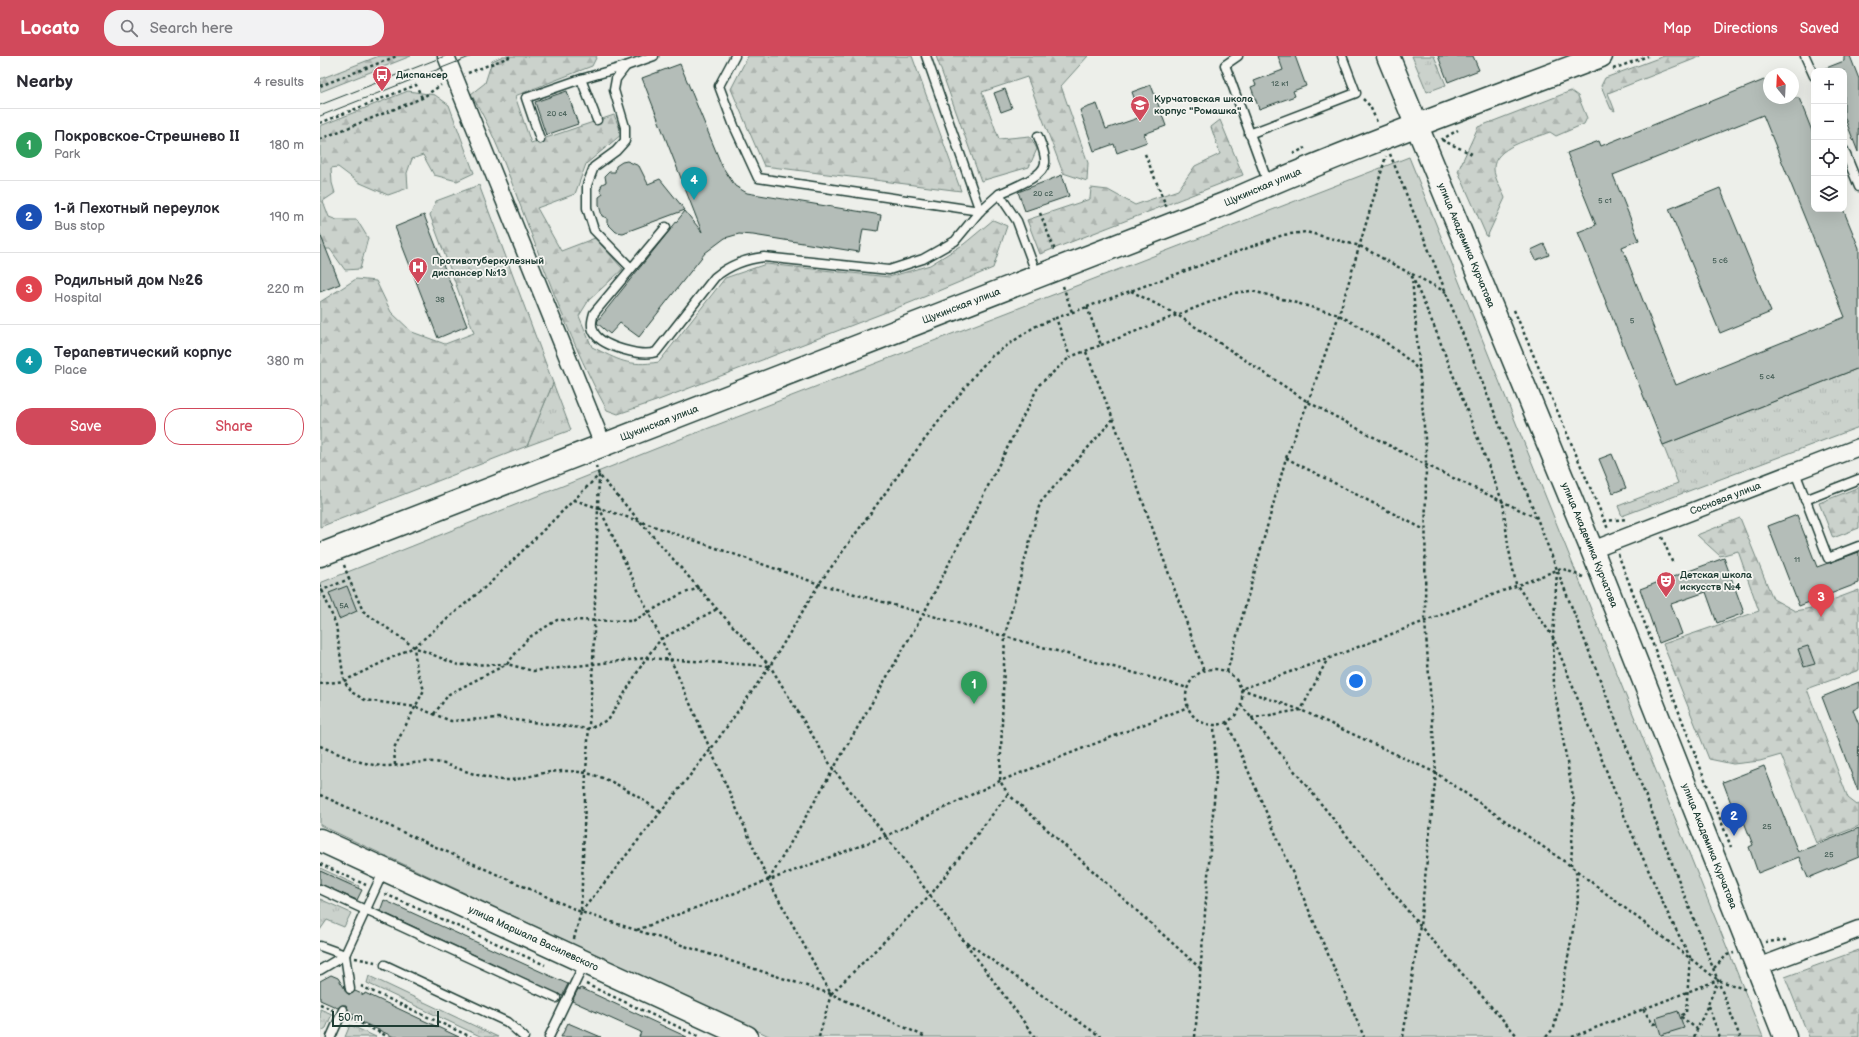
<!DOCTYPE html>
<meta charset="utf-8">
<style>
body{margin:0;font-family:"Balsamiq Sans",sans-serif;background:#f2f2f3;color:#2b2b33}
.controls{position:absolute;right:12px;top:12px;display:grid;overflow:hidden;border-radius:8px;box-shadow:0 4px 16px #0002}
.controls button{width:36px;height:36px;display:grid;place-items:center;padding:0;border:0;border-bottom:1px solid #e1e1e2;background:#fff;color:#2b2b33;font:20px sans-serif}
.compass{position:absolute;left:1443px;top:12px;width:36px;height:36px;border-radius:50%;background:#fff;box-shadow:0 4px 16px #0002;rotate:342deg}
.scale{position:absolute;left:12px;bottom:10px;width:107px;box-sizing:border-box;padding-left:4px;border:2px solid #1f3d34;border-top:0;font-size:11px;line-height:14px;white-space:nowrap;color:#1f3d34;-webkit-text-stroke:3px #f6f6f2;paint-order:stroke}
.you{position:absolute;left:1036px;top:625px;width:14px;height:14px;margin:-10px;border:3px solid #fff;border-radius:50%;background:#1a73e8;box-shadow:0 0 0 6px #1a73e833}
.badge{display:grid;place-items:center;width:26px;height:26px;border-radius:50%;background:#d1495b;color:#fff;font-size:13px;font-weight:700}
.pin{position:absolute;translate:-50% -33px;filter:drop-shadow(0 1px 2px #0008)}
.pin::after{content:'';position:absolute;top:21px;width:14px;height:12px;background:inherit;clip-path:polygon(0 0,100% 0,50% 100%)}
.list{margin:0;padding:0;list-style:none}
h2{display:flex;justify-content:space-between;align-items:center;height:52px;margin:0;padding:0 16px;font-size:17px}
h2 small{font-size:13px;font-weight:400;color:#7c7c81}
.list li{display:grid;grid-template-columns:26px 1fr auto;gap:12px;align-items:center;box-sizing:border-box;height:72px;padding:0 16px;border-top:1px solid #e1e1e2}
.list b{display:block;font-size:15px;white-space:nowrap}
.list p{margin:0;font-size:13px;white-space:nowrap;color:#7c7c81}
.list em{font-size:13px;font-style:normal;color:#7c7c81}
.actions{display:flex;gap:8px;padding:12px 16px}
.actions a{flex:1;padding:9px 0;border:1px solid #d1495b;border-radius:16px;text-align:center;font-size:14px;color:#d1495b}
.actions .main{background:#d1495b;color:#fff}
.icon{flex:none;width:22px;height:22px;fill:none;stroke:currentColor;stroke-width:2;stroke-linecap:round;stroke-linejoin:round}
.map{position:relative;flex:none;width:1539px;height:981px;overflow:hidden}
header{display:flex;align-items:center;gap:24px;box-sizing:border-box;height:56px;padding:0 20px;background:#d1495b;color:#fff}
header strong{font-size:19px}
nav{display:flex;gap:22px;margin-inline-start:auto;font-size:14px}
.search{width:280px;height:36px;background:#f2f2f3;display:flex;align-items:center;gap:10px;box-sizing:border-box;padding:0 14px;border-radius:16px;color:#7c7c81;font-size:15px}
main{display:flex}
aside{flex:1;background:#fff}
.map>svg:first-child{display:block}
.grass{fill:url(#grass-tufts);stroke:#758880}
.forest{fill:url(#forest-firs);stroke:#758880}
.park{fill:#cbd2cc;stroke:#758880}
.building{fill:#b4bdb8;stroke:#1f3d34;fill-rule:evenodd}
.lines{fill:none;stroke-linecap:round;stroke-linejoin:round}
.service-casing{stroke:#1f3d34;stroke-width:11}
.minor-casing{stroke:#1f3d34;stroke-width:19}
.secondary-casing{stroke:#1f3d34;stroke-width:25}
.path{stroke:#1f3d34;stroke-width:2.5;stroke-dasharray:3 3;stroke-linecap:butt}
.service{stroke:#f6f6f2;stroke-width:8}
.minor{stroke:#f6f6f2;stroke-width:16}
.secondary{stroke:#f6f6f2;stroke-width:22}
.tram{stroke:#1f3d34;stroke-width:1}
.labels{text-anchor:middle;dominant-baseline:central;stroke-width:3.5;stroke-linejoin:round;paint-order:stroke}
.number-label{font-size:8px;fill:#445d55}
.poi-label{font-size:10px;font-weight:bold;fill:#1f3d34;stroke:#f6f6f2;text-anchor:start}
.street-label{font-size:10px;fill:#1f3d34;stroke:#f6f6f2}
</style>
<header>
<strong>Locato</strong>
<div class="search"><svg class="icon" aria-label="search" viewBox="0 0 24 24"><circle cx="10" cy="10" r="6"/><path d="M15 15l6 6"/></svg>Search here</div>
<nav><a>Map</a><a>Directions</a><a>Saved</a></nav>
</header>
<main>
<aside>
<h2>Nearby<small>4 results</small></h2>
<ul class="list">
<li><span class="badge" style="background:#2e9e5b">1</span><div><b>Покровское-Стрешнево II</b><p>Park</p></div><em>180 m</em></li>
<li><span class="badge" style="background:#1a4fb4">2</span><div><b>1-й Пехотный переулок</b><p>Bus stop</p></div><em>190 m</em></li>
<li><span class="badge" style="background:#e0444e">3</span><div><b>Родильный дом №26</b><p>Hospital</p></div><em>220 m</em></li>
<li><span class="badge" style="background:#0f9aa8">4</span><div><b>Терапевтический корпус</b><p>Place</p></div><em>380 m</em></li>
</ul>
<div class="actions"><a class="main">Save</a><a>Share</a></div>
</aside>
<div class="map">
<svg width="1539" height="981" viewBox="0 0 1539 981">
<defs>
<pattern id="grass-tufts" width="24" height="20" patternUnits="userSpaceOnUse"><rect width="24" height="20" fill="#cbd2cc"/><path d="M3 7l-1-3M5 7V3M7 7l1-3M15 17l-1-3M17 17v-4M19 17l1-3" fill="none" stroke="#aeb5b0"/></pattern>
<pattern id="forest-firs" width="22" height="20" patternUnits="userSpaceOnUse"><rect width="22" height="20" fill="#cbd2cc"/><path d="M5 1l3.5 6h-7zM16 11l3.5 6h-7z" fill="#aeb5b0"/></pattern>
</defs>
<rect width="100%" height="100%" fill="#edefea"/>
<filter id="ink" filterUnits="userSpaceOnUse"><feTurbulence type="fractalNoise" baseFrequency=".025" numOctaves="2"/><feDisplacementMap in="SourceGraphic" scale="8" xChannelSelector="R" yChannelSelector="G"/><feConvolveMatrix kernelMatrix="1 2 1 2 8 2 1 2 1" color-interpolation-filters="sRGB"/></filter>
<g filter="url(#ink)">
<g class="grass">
<path d="M1092,0H1114L1126,29L1107,36Z"/>
<path d="M1539,312V371L1302,460L1298,450L1358,427L1343,389Z"/>
<path d="M233,327L251,374L207,390Z"/>
<path d="M0,812L39,830L38,833L0,815Z"/>
<path d="M0,843L31,857L24,871L7,864L0,874Z"/>
<path d="M49,920L178,981H162L47,927Z"/>
<path d="M0,953L12,958L6,972L0,976Z"/>
<path d="M30,969L56,981H25Z"/>
</g>
<g class="forest">
<path d="M59,0H91L0,36V23Z"/>
<path d="M183,0H277L272,10L195,40L211,87L294,59L302,78L266,108L255,138L217,152L241,195L275,182L303,213L269,244L259,260L272,291C299,304 308,311 339,306L405,222L446,208L569,221L610,209L644,188L673,164L687,170L673,212L592,246L336,345L298,358L287,354C252,291 228,221 202,154C187,114 173,74 151,38L165,27L172,5Z"/>
<path d="M428,0H592L641,135L444,110L411,33Z"/>
<path d="M616,0H768L741,30L768,107L767,125L743,117L707,21L662,36L679,83L710,80L717,93L709,111L661,125Z"/>
<path d="M1344,0H1382L1288,37L1295,55L1291,53L1281,30L1285,22Z"/>
<path d="M88,35L115,39L129,49L154,117L137,125L114,119L103,99L92,103L87,117L88,132L68,139L38,126L18,111L11,112L12,127L15,137L3,145L9,161L17,164H37L48,182L40,213L25,214L10,193H0V70Z"/>
<path d="M1251,35L1258,40L1267,62L1264,68L1236,80L1230,76C1212,83 1173,91 1174,113C1174,122 1182,134 1185,142L1167,181L1138,115L1158,71Z"/>
<path d="M900,64L923,119L720,198L707,164L770,143L771,132L788,134L815,149L858,134L875,110L900,98L891,71Z"/>
<path d="M159,129L233,327L207,390L0,471V246L36,223L56,225L71,256L92,276L125,288L154,277L110,159L116,145Z"/>
<path d="M1539,431V472L1513,482L1499,447Z"/>
<path d="M1420,462L1453,543L1475,555L1491,552L1539,534V614L1487,633L1528,742L1537,749L1539,748V770L1496,787L1461,699L1440,705L1413,708L1389,703L1343,588L1439,555L1418,495L1400,500L1377,479Z"/>
<path d="M1539,894V981H1489L1465,921Z"/>
</g>
<path class="park" d="M1089,101L1443,981H451L0,769V527L345,389Z"/>
<g class="building">
<path d="M958,0H975L986,30L973,35L975,40L939,53L931,31L936,29L934,25L963,14Z"/>
<path d="M1118,0H1153L1159,14L1128,26Z"/>
<path d="M1524,0H1530L1539,23L1538,96L1524,60V15L1501,14L1524,5Z"/>
<path d="M360,8L402,110L415,130L427,137L561,159L558,175L543,173L539,196L433,179L419,178L405,182L385,197L319,281L300,267L290,278L277,267L278,264L365,155L382,176L322,22Z"/>
<path d="M1449,22V42H1479L1494,80V153H1523L1539,192V312L1343,389L1258,176L1276,169L1247,97L1279,85L1281,90ZM1443,59L1525,261L1356,329L1302,191L1319,184L1293,119Z"/>
<path d="M831,29L846,70L824,78L827,86L797,97L794,88L774,95L760,54L777,48L786,73L821,61L812,36Z"/>
<path d="M685,33L692,52L681,56L674,37Z"/>
<path d="M247,35L258,68L226,79L215,46Z"/>
<path d="M307,105L319,110L328,128L340,123L365,154L303,177L296,176L287,167V162L282,160L279,149V141L283,138L280,134L282,128L286,126L285,120L289,116H295L296,110L302,106Z"/>
<path d="M742,119L749,140L705,155L698,136Z"/>
<path d="M1400,132L1451,256L1400,277L1349,153Z"/>
<path d="M104,159L147,270L118,282L75,171Z"/>
<path d="M0,178L20,228L0,236Z"/>
<path d="M1224,188L1229,199L1216,204L1211,194Z"/>
<path d="M1292,398L1306,432L1293,437L1279,403Z"/>
<path d="M1477,459L1497,511L1539,496V527L1479,550L1448,470Z"/>
<path d="M1404,502L1424,557L1397,567L1386,536L1351,548L1362,578L1339,587L1320,533Z"/>
<path d="M27,530L37,555L19,563L9,537Z"/>
<path d="M1488,590L1495,608L1484,611L1478,593Z"/>
<path d="M1539,626V651L1533,654L1539,669L1538,735L1502,641Z"/>
<path d="M1444,710L1478,796L1539,772V801L1488,822L1479,801L1438,817L1429,791L1433,789L1417,748L1412,750L1403,726Z"/>
<path d="M0,815L42,834L37,844L0,828Z"/>
<path d="M64,844L248,928L242,940L60,855Z"/>
<path d="M11,919L18,922L28,938H31L35,935L44,939L45,937L139,981H74L33,962L35,959L28,956V953L26,949H22L18,952L0,944V925Z"/>
<path d="M261,932L367,981H319L321,976L252,945L258,933L260,934Z"/>
<path d="M1358,955L1364,972L1341,979L1336,962Z"/>
<path d="M248,967L281,981H241Z"/>
</g>
<g class="lines">
<defs>
<g id="service">
<path d="M415,0L399,30L414,70L438,122L660,155"/>
<path d="M606,0L660,155L679,138"/>
<path d="M918,0L905,9L948,127"/>
<path d="M1485,0L1494,20"/>
<path d="M261,23L277,64"/>
<path d="M929,78L1036,37L1022,0"/>
<path d="M220,83L206,42L261,23L306,10"/>
<path d="M1524,94L1539,131"/>
<path d="M346,171L274,257C272,264 270,271 275,278C284,291 322,301 336,296L395,221C410,209 425,203 444,201L569,214L603,203L635,185L660,155"/>
<path d="M311,212L274,174L267,152V129L274,111L296,95L305,85V71L294,34L296,23L306,10L334,0"/>
<path d="M717,219L697,165L679,138C691,132 723,122 725,107C726,98 721,88 718,80"/>
<path d="M1475,416L1508,502L1539,490"/>
<path d="M1485,444L1539,423"/>
<path d="M0,833L236,942"/>
<path d="M0,890L25,899"/>
<path d="M25,899L30,933"/>
<path d="M65,909L187,966L204,981"/>
<path d="M0,914L25,899L64,814"/>
<path d="M11,981L23,954"/>
<path d="M229,981L264,908"/>
</g>
<g id="minor">
<path d="M126,0L283,389"/>
<path id="s1" d="M1272,494L1539,391"/>
<path d="M1438,911L1539,873"/>
</g>
<g id="secondary">
<path id="s2" d="M1068,0L1272,494L1465,981"/>
<path id="s3" d="M0,499L904,148C1027,93 1155,48 1281,0"/>
<path id="s4" d="M0,784L427,981"/>
</g>
</defs>
<use href="#service" class="service-casing"/>
<use href="#minor" class="minor-casing"/>
<use href="#secondary" class="secondary-casing"/>
<g class="path">
<path d="M1293,13L1328,0"/>
<path d="M148,17L192,0"/>
<path d="M0,30L77,0"/>
<path d="M1043,43L1050,50L1057,66"/>
<path d="M0,67L96,29L102,42"/>
<path d="M0,83L102,42L121,29"/>
<path d="M1121,84L1138,74"/>
<path d="M1122,84L1152,98"/>
<path d="M825,98L847,152"/>
<path d="M973,98L985,92"/>
<path d="M1070,98L1209,442L1420,981"/>
<path d="M720,157L735,195"/>
<path d="M1092,218L1126,236"/>
<path d="M743,230L752,256"/>
<path d="M811,235L859,260L988,346L1106,409L1217,462"/>
<path d="M767,251L963,179L986,176L1040,190L1091,218L1114,270L1183,447L1188,489L1196,528L1233,581L1306,764L1347,856L1370,901L1366,957L1360,960L1377,973"/>
<path d="M767,251L781,289L750,301L736,262Z"/>
<path d="M1194,254L1288,473"/>
<path d="M781,289L913,237L931,235L948,239L1019,259L1064,285L1091,306L1100,316"/>
<path d="M766,296L793,363L884,615"/>
<path d="M793,363L720,447L685,579L680,725L688,738L881,913"/>
<path d="M966,402L1105,474"/>
<path d="M276,410L279,419L397,553L450,610L513,713L566,780L715,981"/>
<path d="M254,444L319,465L499,528L868,632"/>
<path d="M279,451L350,602L448,824L511,938L609,841L688,738"/>
<path d="M1284,465L1307,463"/>
<path d="M1342,481L1353,508"/>
<path d="M1298,498L1411,791"/>
<path d="M24,509L29,523"/>
<path d="M1237,515L1233,581L1234,632L1254,746L1251,810"/>
<path d="M1263,521L1241,512L1237,514L1007,603L921,633L981,654L1116,717L1248,808L1398,924L1427,934"/>
<path d="M0,529L16,569L24,625L33,637L45,644L96,651L131,665L178,662L269,673L289,663L326,602L341,583L397,553"/>
<path d="M0,535L29,523L43,555L94,591L138,609L187,608L213,615L326,602L449,610"/>
<circle cx="894" cy="641" r="28"/>
<path d="M907,616L966,402L988,346L1019,259L1066,100"/>
<path d="M0,628L24,625L94,591L170,527L279,419"/>
<path d="M921,649L1100,870L1198,981"/>
<path d="M114,658L129,638L187,608L208,582L237,564L313,565L359,539L379,532"/>
<path d="M931,662L981,654L1007,604"/>
<path d="M907,666L1044,981"/>
<path d="M0,690C22,699 43,710 67,710C85,710 103,703 121,707C142,713 160,722 182,724C199,725 214,718 230,716C277,710 304,732 341,756"/>
<path d="M75,709L74,692L104,634L97,614L94,592"/>
<path d="M0,739L261,856L511,938L606,981"/>
<path d="M0,808L46,829"/>
<path d="M449,824L604,557L719,329L750,301"/>
<path d="M65,838L225,909"/>
<path d="M261,856L391,693L450,610L499,528L595,396L657,316L672,300L714,271L736,262"/>
<path d="M317,874L566,780L680,725L868,651"/>
<path d="M254,883L261,856L266,716L273,607L279,419"/>
<path d="M642,883L781,981"/>
<path d="M1445,886L1466,884"/>
<path d="M35,902L55,906"/>
<path d="M1394,912L1407,899L1414,897"/>
<path d="M266,928L380,981"/>
<path d="M41,930L151,981"/>
<path d="M0,948L13,954"/>
<path d="M1388,950L1400,981"/>
<path d="M1323,953L1333,968L1337,967"/>
<path d="M30,962L69,981"/>
<path d="M499,981L511,938"/>
<path d="M875,981L896,720L894,669"/>
<path d="M1083,981L1100,870L1116,717L1105,565L1106,395L1092,221"/>
<path d="M1226,981L1234,972L1241,941L1258,845L1256,815"/>
<path d="M1252,981L1398,924"/>
<path d="M1374,981L1398,925"/>
</g>
<use href="#service" class="service"/>
<use href="#minor" class="minor"/>
<use href="#secondary" class="secondary"/>
<g class="tram">
<path d="M0,49L125,0"/>
<path d="M0,60L152,0"/>
</g>
</g>
</g>
<defs>
<symbol id="bus-pin" viewBox="-11 -11 22 30"><path d="M0 17L-7.5 6A9.5 9.5 0 1 1 7.5 6Z" fill="#d1495b" stroke="#f6f6f2"/><path d="M-5-6H5V4H4V6H2V4H-2V6H-4V4H-5ZM-3.5-4V0h7V-4ZM-3.5 1.2v1.5H-2V1.2ZM2 1.2v1.5H3.5V1.2Z" fill="#fff"/></symbol>
<symbol id="school-pin" viewBox="-11 -11 22 30"><path d="M0 17L-7.5 6A9.5 9.5 0 1 1 7.5 6Z" fill="#d1495b" stroke="#f6f6f2"/><path d="M0-5L7-2L0 1L-7-2ZM-4 1L0 2.5L4 1V4Q0 6-4 4Z" fill="#fff"/></symbol>
<symbol id="hospital-pin" viewBox="-11 -11 22 30"><path d="M0 17L-7.5 6A9.5 9.5 0 1 1 7.5 6Z" fill="#d1495b" stroke="#f6f6f2"/><path d="M-5-5h3v3.5h4V-5h3V5h-3V1.5h-4V5h-3Z" fill="#fff"/></symbol>
<symbol id="theatre-pin" viewBox="-11 -11 22 30"><path d="M0 17L-7.5 6A9.5 9.5 0 1 1 7.5 6Z" fill="#d1495b" stroke="#f6f6f2"/><path d="M-5-5.5Q0-4 5-5.5V0Q5 5 0 6Q-5 5-5 0ZM-3.3-2.5H-1v1.5H-3.3ZM1-2.5H3.3v1.5H1ZM-2.8 1Q0 5.5 2.8 1Z" fill="#fff"/></symbol>
</defs>
<g fill-rule="evenodd">
<use href="#bus-pin" x="51" y="8" width="22" height="30"/>
<use href="#school-pin" x="809" y="38" width="22" height="30"/>
<use href="#hospital-pin" x="87" y="200" width="22" height="30"/>
<use href="#theatre-pin" x="1335" y="514" width="22" height="30"/>
</g>
<g class="labels">
<g class="number-label">
<text x="960" y="27">12 к1</text>
<text x="237" y="57">20 с4</text>
<text x="723" y="137">20 с2</text>
<text x="1285" y="144">5 с1</text>
<text x="1400" y="204">5 с6</text>
<text x="120" y="243">38</text>
<text x="1312" y="264">5</text>
<text x="1447" y="320">5 с4</text>
<text x="1477" y="503">11</text>
<text x="24" y="549">5А</text>
<text x="1447" y="770">25</text>
<text x="1509" y="798">25</text>
</g>
<g class="poi-label">
<text x="76" y="19">Диспансер</text>
<text x="834" y="43">Курчатовская школа<tspan x="834" dy="12">корпус "Ромашка"</tspan></text>
<text x="112" y="205">Противотуберкулезный<tspan x="112" dy="12">диспансер №13</tspan></text>
<text x="1360" y="519">Детская школа<tspan x="1360" dy="12">искусств №4</tspan></text>
</g>
<g class="street-label">
<text stroke="none"><textPath href="#s3" startOffset="1012">Щукинская улица</textPath></text>
<text stroke="none"><textPath href="#s2" startOffset="205">улица Академика Курчатова</textPath></text>
<text stroke="none"><textPath href="#s3" startOffset="688">Щукинская улица</textPath></text>
<text stroke="none"><textPath href="#s3" startOffset="364">Щукинская улица</textPath></text>
<text stroke="none"><textPath href="#s1" startOffset="143">Сосновая улица</textPath></text>
<text stroke="none"><textPath href="#s2" startOffset="529">улица Академика Курчатова</textPath></text>
<text stroke="none"><textPath href="#s2" startOffset="853">улица Академика Курчатова</textPath></text>
<text stroke="none"><textPath href="#s4" startOffset="235">улица Маршала Василевского</textPath></text>
</g>
</g>
</svg>
<div class="controls">
<button>+</button>
<button>−</button>
<button><svg class="icon" aria-label="locate" viewBox="0 0 24 24"><circle cx="12" cy="12" r="6"/><path d="M12 2v4M12 18v4M2 12h4M18 12h4"/></svg></button>
<button><svg class="icon" aria-label="layers" viewBox="0 0 24 24"><path d="M12 4l9 5-9 5-9-5zM3 14l9 5 9-5"/></svg></button>
</div>
<svg class="compass" viewBox="-18 -18 36 36"><path d="M0-13l5 13h-10z" fill="#e53935"/><path d="M0 13l5-13h-10z" fill="#7c7c81"/></svg>
<div class="scale">50 m</div>
<div class="you"></div>
<div class="pin badge" style="left:654px;top:648px;background:#2e9e5b">1</div>
<div class="pin badge" style="left:1414px;top:780px;background:#1a4fb4">2</div>
<div class="pin badge" style="left:1501px;top:561px;background:#e0444e">3</div>
<div class="pin badge" style="left:374px;top:144px;background:#0f9aa8">4</div>
</div>
</main>
